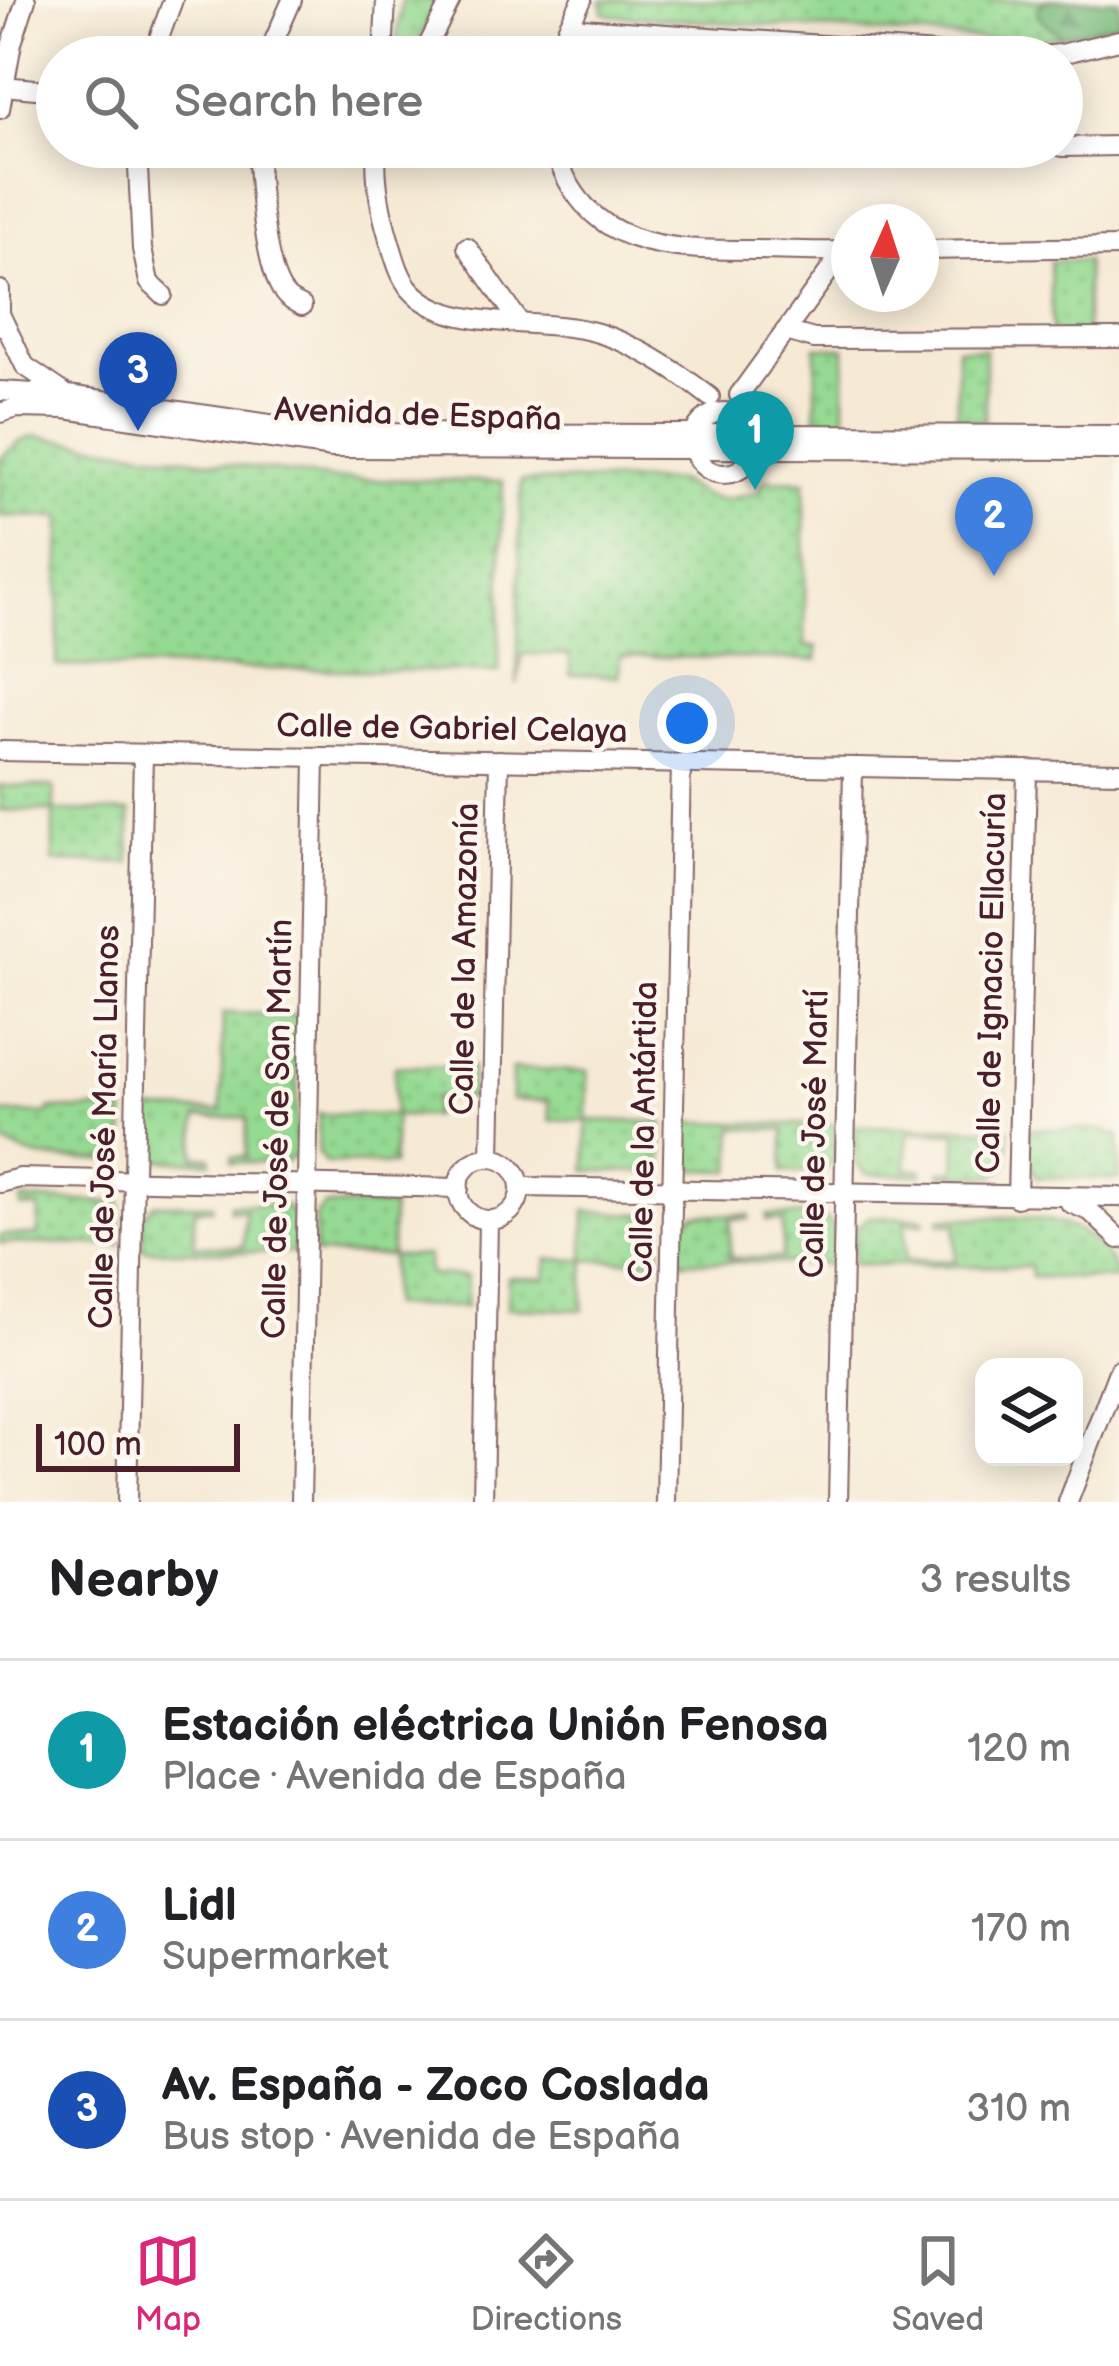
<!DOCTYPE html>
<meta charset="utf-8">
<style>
body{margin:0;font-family:"Balsamiq Sans",sans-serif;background:#f2f2f2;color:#202124}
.controls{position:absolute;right:36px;bottom:36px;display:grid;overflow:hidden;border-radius:24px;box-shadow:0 6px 30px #0003}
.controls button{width:108px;height:108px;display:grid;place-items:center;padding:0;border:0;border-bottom:3px solid #e0e0e0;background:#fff;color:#202124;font:60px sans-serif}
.compass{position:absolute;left:831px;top:204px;width:108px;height:108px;border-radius:50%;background:#fff;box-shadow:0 6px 30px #0003;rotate:3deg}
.scale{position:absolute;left:36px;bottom:30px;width:204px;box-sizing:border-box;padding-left:12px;border:6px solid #4a1f2b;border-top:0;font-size:33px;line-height:42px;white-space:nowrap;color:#4a1f2b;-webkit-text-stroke:9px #fbf7ec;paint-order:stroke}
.you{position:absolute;left:687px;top:723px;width:42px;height:42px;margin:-30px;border:9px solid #fff;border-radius:50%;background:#1a73e8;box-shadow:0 0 0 18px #1a73e833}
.badge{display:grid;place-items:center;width:78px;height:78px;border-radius:50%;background:#db2777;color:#fff;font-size:39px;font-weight:700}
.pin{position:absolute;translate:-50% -99px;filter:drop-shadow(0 3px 6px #0008)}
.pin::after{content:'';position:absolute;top:63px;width:42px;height:36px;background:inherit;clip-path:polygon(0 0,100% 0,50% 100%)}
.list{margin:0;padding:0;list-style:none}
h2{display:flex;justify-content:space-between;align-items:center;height:156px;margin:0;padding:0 48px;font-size:51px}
h2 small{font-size:39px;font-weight:400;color:#757577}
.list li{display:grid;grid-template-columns:78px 1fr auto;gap:36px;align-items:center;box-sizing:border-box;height:180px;padding:0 48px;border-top:3px solid #e0e0e0}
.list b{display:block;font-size:45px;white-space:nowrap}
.list p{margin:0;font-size:39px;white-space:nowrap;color:#757577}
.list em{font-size:39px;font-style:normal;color:#757577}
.icon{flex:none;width:66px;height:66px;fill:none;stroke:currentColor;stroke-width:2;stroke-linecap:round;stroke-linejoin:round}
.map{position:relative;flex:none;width:1119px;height:1502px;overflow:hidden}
.search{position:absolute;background:#fff;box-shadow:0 6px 30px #0003;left:36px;right:36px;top:36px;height:132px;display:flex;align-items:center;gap:30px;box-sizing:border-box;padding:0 42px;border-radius:66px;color:#757577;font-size:45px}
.sheet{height:696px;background:#fff}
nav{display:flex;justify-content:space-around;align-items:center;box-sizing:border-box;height:168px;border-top:3px solid #e0e0e0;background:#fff;font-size:33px;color:#757577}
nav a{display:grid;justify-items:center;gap:6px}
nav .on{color:#db2777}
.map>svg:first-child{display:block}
.grass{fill:url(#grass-dots);stroke:#707c5e;stroke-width:3}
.forest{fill:url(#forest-firs);stroke:#616c54;stroke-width:3}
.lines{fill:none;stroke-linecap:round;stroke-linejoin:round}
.minor-casing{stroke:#866666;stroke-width:22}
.minor{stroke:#fff;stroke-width:18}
.labels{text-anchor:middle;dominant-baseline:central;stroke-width:9;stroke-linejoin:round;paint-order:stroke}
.street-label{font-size:33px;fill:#4a1f2b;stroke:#fbf7ec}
</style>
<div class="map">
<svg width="1119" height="1502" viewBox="0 0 1119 1502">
<defs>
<pattern id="grass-dots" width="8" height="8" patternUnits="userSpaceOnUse" patternTransform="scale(3)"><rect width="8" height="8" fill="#95da92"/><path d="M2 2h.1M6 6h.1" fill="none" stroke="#82bb7e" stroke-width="1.8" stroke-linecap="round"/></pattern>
<pattern id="forest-firs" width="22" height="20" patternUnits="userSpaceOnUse" patternTransform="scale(3)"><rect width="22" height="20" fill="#78ba7c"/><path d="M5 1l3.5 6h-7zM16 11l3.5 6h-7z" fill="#649766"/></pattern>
</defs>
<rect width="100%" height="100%" fill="#fbf7ec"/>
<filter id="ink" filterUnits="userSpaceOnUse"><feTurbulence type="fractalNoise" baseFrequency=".00833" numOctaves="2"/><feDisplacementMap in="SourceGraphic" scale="24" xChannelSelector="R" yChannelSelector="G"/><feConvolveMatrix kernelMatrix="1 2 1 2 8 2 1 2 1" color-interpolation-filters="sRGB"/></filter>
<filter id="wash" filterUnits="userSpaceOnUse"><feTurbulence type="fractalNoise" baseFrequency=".004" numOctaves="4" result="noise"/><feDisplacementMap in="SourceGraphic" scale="48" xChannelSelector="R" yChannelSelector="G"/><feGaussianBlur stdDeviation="2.7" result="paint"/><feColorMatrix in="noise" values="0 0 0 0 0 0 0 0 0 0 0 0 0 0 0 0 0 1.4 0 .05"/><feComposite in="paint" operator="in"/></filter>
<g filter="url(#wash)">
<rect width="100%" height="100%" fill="#f6ead5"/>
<g class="grass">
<path d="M402,0H440L410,57H394Z"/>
<path d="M601,0H1119V23L1051,38L1007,41L610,15L603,12Z"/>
<path d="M1050,261H1086V334L1052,335Z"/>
<path d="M816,347L845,348V420H816Z"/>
<path d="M957,348L985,349V420H957Z"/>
<path d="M34,436L332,479L503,481L499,672L57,666L61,517L0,516V459L18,443Z"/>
<path d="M767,480L805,481V646L817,647V660L620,656L619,676L570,675V655L522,654L517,685L521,481H678L704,496L723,500L761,492L758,487Z"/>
<path d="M0,786L54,787V811L130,812V863L53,862V811L0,810Z"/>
<path d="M223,1013L300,1015L295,1155L284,1163L232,1162V1157L246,1156L247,1118L197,1117L195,1156L211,1157V1162L153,1160L145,1149L146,1110L221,1111Z"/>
<path d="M395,1066L472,1067L471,1098H434L433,1116H395L393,1165L326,1163L318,1154L319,1114L394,1115Z"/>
<path d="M512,1069L588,1071L587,1120L663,1122L662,1162L650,1172L586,1171L587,1121L550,1120L549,1101L512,1100Z"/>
<path d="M49,1109L125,1110L123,1157L117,1160C76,1159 35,1165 0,1140V1113L48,1114Z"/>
<path d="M683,1122L836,1125L835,1160L821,1173L783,1172L784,1130L734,1128L732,1171L695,1170L683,1158Z"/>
<path d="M856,1126L1009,1129L1008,1163L995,1176L941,1175V1171H956L957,1133L908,1132L906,1169L922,1170V1175L867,1174L856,1164Z"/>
<path d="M1029,1129L1107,1130V1134L1119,1135V1179L1038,1177L1028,1161Z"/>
<path d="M21,1200L121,1202L120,1245L0,1243V1235H38L39,1208L21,1207Z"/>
<path d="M154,1204H212V1209H194V1245L243,1247L245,1211L230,1210V1204L284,1205L296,1217L295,1253L143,1250V1217Z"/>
<path d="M324,1206H392L391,1256H428L429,1275L467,1276L466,1307L390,1306L391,1256L315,1254V1217Z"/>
<path d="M585,1211L656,1215L661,1224L660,1261L585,1260L583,1310L507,1308L508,1277L546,1278L547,1259L584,1260Z"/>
<path d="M696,1214L749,1215V1219H730V1258H782L783,1221L767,1220V1215L822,1216L834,1226V1264L681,1261C681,1243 677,1222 696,1214Z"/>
<path d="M869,1217L924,1218V1223H905V1260L955,1261L956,1224L940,1223V1218C1010,1220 1087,1200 1119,1279L1031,1277L1030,1267L853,1264L854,1230Z"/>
</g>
<path class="forest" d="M1047,0H1119V23L1061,36L1037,15L1038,7Z"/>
</g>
<g filter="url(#ink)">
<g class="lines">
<defs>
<g id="minor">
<path d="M582,0L568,27L993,57"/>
<path d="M152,57L173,0"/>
<path d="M267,57L292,0"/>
<path d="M383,57L386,0"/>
<path d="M422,57L451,0"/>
<path d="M556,57L568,27"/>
<path d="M1030,57L1061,54L1119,40"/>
<path d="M3,86L57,91"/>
<path d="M0,109L12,43L26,0"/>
<path d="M137,147L142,249L149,282L163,295"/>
<path d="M257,147C259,180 264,273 286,296C290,301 297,303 302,306"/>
<path d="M377,147C374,178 380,209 389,239C394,255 399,277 411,290C450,334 543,316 598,333C638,345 677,371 710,397"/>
<path d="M554,147C584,250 666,250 756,250C787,250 818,252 849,251"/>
<path d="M1062,147L1119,146"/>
<path d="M467,247L518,320"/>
<path d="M921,250L1119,247"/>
<path d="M0,290V326"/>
<path d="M1,316L25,366L63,392"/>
<path d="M785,331L814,339L1119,338"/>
<path d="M0,391L68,395L333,433L1119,435"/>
<path d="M739,395L843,252"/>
<circle cx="724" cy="443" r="31"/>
<path d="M0,413L17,408L65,409L332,448L1119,450"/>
<path d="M0,751L1119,772"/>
<path d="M491,1158L499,760"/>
<circle cx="489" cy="1189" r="31"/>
<path d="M0,1183L20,1178L459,1188"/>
<path d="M520,1187L1119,1197"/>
<path d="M1017,1198L1027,770"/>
<path d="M1070,1203L1091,1212L1119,1239"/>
<path d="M127,1502L143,754"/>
<path d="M301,1502L315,757"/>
<path d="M483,1502L488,1220"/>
<path d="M666,1502L681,763"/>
<path d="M838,1502L853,767"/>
<path d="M1068,1502L1119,1369"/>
</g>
</defs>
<use href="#minor" class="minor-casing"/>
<use href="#minor" class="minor"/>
</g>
</g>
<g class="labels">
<g class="street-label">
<text transform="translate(418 415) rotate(2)">Avenida de España</text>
<text transform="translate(452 729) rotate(1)">Calle de Gabriel Celaya</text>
<text transform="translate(465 959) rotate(-89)">Calle de la Amazonía</text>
<text transform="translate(992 983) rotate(-89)">Calle de Ignacio Ellacuría</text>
<text transform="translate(105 1127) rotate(-89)">Calle de José María Llanos</text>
<text transform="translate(278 1129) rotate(-89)">Calle de José de San Martín</text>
<text transform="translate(644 1132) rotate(-89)">Calle de la Antártida</text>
<text transform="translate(815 1134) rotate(-89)">Calle de José Martí</text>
</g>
</g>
</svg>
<div class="controls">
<button><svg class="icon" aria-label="layers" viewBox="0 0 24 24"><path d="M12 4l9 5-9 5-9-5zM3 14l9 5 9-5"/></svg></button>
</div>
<svg class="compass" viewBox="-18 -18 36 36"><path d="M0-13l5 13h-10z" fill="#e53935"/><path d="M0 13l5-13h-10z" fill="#757577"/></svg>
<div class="scale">100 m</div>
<div class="you"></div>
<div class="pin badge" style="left:755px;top:490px;background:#0f9aa8">1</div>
<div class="pin badge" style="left:994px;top:576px;background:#3f7fe0">2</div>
<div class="pin badge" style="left:138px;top:431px;background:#1a4fb4">3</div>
<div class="search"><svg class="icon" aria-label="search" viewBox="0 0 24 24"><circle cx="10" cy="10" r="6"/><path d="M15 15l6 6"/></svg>Search here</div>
</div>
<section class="sheet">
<h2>Nearby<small>3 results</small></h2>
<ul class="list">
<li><span class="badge" style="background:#0f9aa8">1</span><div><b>Estación eléctrica Unión Fenosa</b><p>Place · Avenida de España</p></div><em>120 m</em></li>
<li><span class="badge" style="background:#3f7fe0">2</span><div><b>Lidl</b><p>Supermarket</p></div><em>170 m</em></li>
<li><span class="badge" style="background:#1a4fb4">3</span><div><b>Av. España - Zoco Coslada</b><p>Bus stop · Avenida de España</p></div><em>310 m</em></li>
</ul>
</section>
<nav>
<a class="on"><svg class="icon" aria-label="map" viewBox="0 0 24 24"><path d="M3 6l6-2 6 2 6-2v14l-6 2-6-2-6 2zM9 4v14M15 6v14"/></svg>Map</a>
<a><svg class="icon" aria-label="directions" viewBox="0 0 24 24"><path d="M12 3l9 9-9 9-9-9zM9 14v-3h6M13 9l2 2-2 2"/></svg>Directions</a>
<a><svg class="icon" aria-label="saved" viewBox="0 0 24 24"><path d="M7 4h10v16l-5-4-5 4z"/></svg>Saved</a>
</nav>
